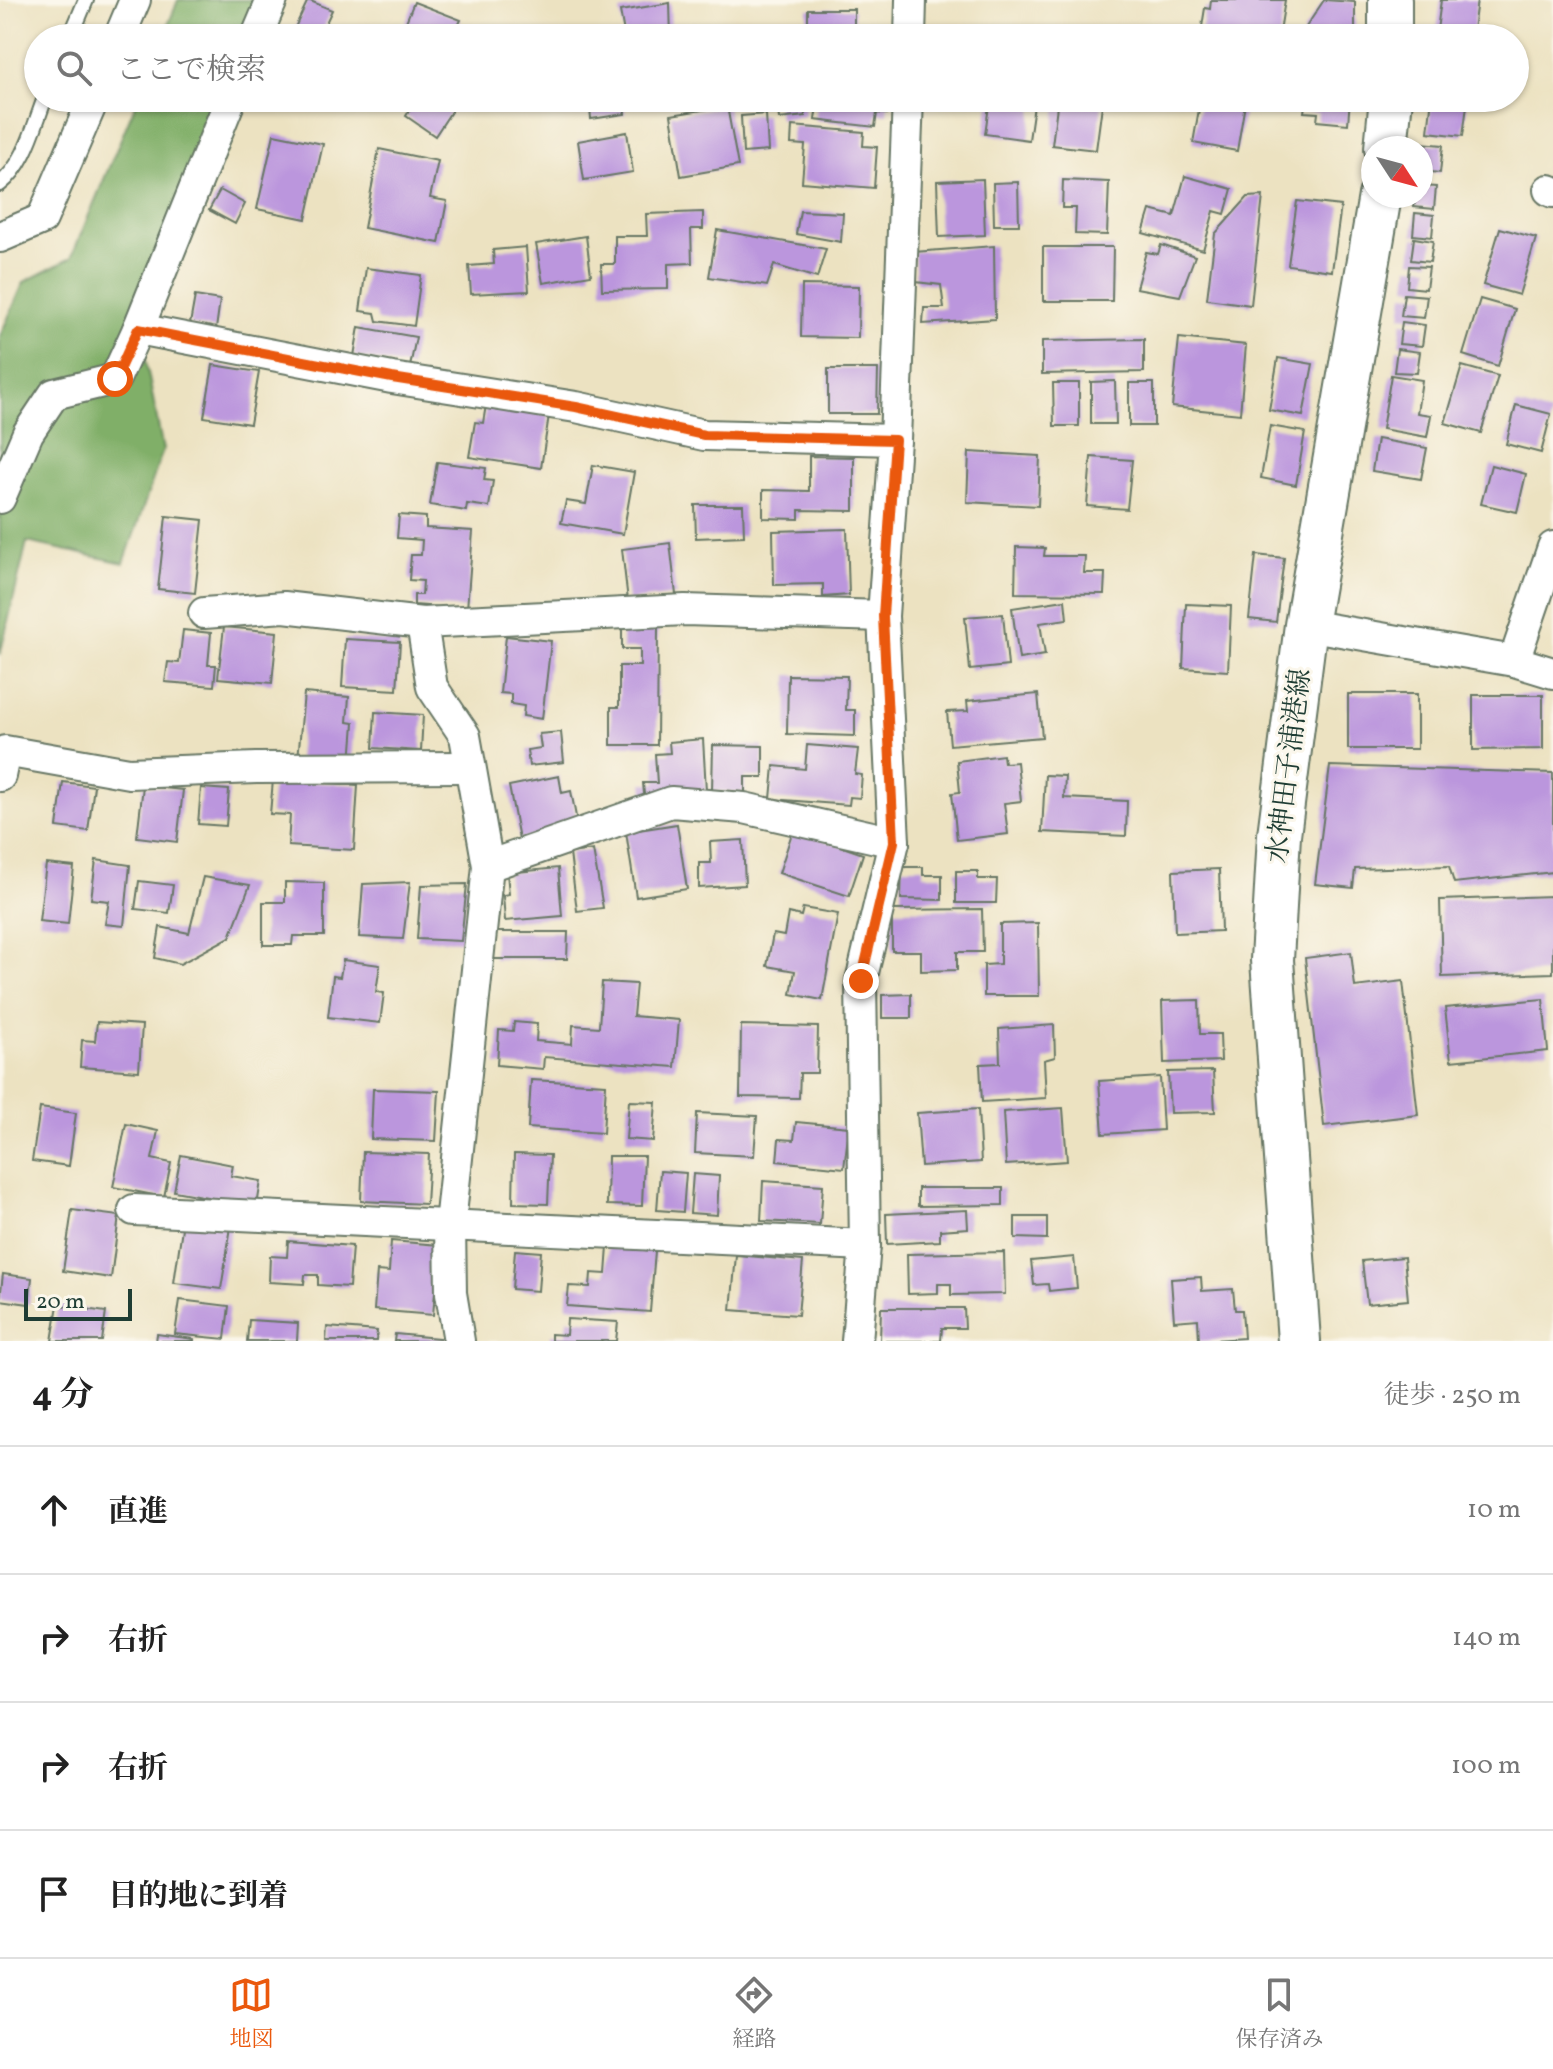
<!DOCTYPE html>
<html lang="ja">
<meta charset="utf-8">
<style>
body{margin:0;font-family:Vollkorn,"Noto Serif JP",serif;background:#f2f2f2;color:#222}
.compass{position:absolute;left:1361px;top:136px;width:72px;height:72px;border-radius:50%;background:#fff;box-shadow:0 2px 6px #0004;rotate:126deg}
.scale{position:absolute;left:24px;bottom:20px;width:108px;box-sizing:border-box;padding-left:8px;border:4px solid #1f3d34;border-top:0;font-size:22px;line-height:28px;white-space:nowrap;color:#1f3d34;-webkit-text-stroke:6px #fbf7ec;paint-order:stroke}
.stop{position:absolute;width:24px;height:24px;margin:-18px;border:6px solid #ea580c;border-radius:50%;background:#fff}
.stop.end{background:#ea580c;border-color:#fff;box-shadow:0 2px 8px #0008}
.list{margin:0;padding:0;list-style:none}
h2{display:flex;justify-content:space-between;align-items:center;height:104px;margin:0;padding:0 32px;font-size:34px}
h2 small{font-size:26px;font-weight:400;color:#767676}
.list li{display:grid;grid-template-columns:52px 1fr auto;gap:24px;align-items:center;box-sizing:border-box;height:128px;padding:0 32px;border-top:2px solid #e0e0e0}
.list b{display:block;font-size:30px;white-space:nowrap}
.list em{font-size:26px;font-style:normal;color:#767676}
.icon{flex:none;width:44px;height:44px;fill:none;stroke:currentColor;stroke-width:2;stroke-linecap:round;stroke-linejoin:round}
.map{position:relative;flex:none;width:1553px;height:1341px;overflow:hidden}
.search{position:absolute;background:#fff;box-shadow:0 2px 6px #0004;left:24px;right:24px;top:24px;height:88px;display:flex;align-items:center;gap:20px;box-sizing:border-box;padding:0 28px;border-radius:44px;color:#767676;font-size:30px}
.sheet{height:616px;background:#fff}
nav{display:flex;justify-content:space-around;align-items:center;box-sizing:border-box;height:112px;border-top:2px solid #e0e0e0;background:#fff;font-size:22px;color:#767676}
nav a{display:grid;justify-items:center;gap:4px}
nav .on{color:#ea580c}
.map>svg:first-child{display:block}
.forest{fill:#80af68;stroke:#50764e;stroke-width:2}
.building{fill:#bb96dd}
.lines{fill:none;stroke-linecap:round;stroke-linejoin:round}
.service-casing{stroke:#677765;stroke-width:18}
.minor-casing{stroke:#677765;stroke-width:34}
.secondary-casing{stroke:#677765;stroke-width:46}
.service{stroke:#fff;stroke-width:14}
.minor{stroke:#fff;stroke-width:30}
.secondary{stroke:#fff;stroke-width:42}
.route{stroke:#ea580c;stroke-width:10}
.labels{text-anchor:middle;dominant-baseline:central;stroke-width:6;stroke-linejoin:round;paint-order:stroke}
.street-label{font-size:28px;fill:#1f3d34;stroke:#fbf7ec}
</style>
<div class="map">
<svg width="1553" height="1341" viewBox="0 0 1553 1341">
<rect width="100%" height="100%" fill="#fbf7ec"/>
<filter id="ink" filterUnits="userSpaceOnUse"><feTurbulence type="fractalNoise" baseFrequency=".0125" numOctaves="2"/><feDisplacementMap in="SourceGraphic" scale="16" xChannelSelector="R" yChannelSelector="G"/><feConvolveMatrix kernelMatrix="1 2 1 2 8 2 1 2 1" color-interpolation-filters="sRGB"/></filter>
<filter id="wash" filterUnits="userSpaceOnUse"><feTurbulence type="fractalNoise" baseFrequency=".006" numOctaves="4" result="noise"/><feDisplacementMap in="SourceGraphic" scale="32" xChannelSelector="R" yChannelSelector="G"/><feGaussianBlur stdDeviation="1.8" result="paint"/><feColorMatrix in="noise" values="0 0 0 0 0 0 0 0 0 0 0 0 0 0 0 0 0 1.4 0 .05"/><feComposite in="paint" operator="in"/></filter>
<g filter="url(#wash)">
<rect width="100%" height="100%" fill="#ece2c1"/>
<g class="forest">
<path d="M178,0H264L249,38H163Z"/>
<path d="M138,98H222L134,300L163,450L124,563L27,542L0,655V336L24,282L71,258Z"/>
</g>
<g id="blocks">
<g class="building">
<path d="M308,0L332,10L319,38H290Z"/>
<path d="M1211,0H1285L1279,38H1239L1201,33L1205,8L1210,9Z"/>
<path d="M1324,0L1355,2V38H1304V30Z"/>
<path d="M1441,0H1477L1472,38H1436Z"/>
<path d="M414,2L461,20L452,38H419L402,32Z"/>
<path d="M670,3L671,38H625L620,11Z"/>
<path d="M808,9H854V38H798V28H808Z"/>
<path d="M515,31L571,34L570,38H515Z"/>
<path d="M417,98H460L435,136L406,116Z"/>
<path d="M589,98H624L625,114L591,119Z"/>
<path d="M777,98H804L805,116L779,119Z"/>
<path d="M818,98H889L887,114L877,113L875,127L815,120Z"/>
<path d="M990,98H1035L1029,140L985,134Z"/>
<path d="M1058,98H1103L1096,150L1052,145Z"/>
<path d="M1201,98H1246L1237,151L1193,143Z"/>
<path d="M1306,98H1350L1348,124L1317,121L1318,113L1304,112Z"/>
<path d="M1432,98H1468L1463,136L1428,132Z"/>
<path d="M727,106L738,166L681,176L671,115Z"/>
<path d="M766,114L768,151L743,153L741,116Z"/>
<path d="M792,126L864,132L863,146L877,147L874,188L802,182L805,145L791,144Z"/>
<path d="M627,132L633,172L584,180L578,141Z"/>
<path d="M274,134L323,144L306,219L257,209Z"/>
<path d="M1420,143L1443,145L1440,173L1421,171Z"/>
<path d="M379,149L438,161L430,198L447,201L439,243L364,228Z"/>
<path d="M1185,176L1232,189L1225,214L1214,211L1203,250L1143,233L1150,210L1174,216Z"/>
<path d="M983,179L985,235L939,237L937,181Z"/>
<path d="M1063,180L1109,182L1107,235L1075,234L1076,208H1062Z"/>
<path d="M1018,182L1019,225H994L993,183Z"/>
<path d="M1421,186L1436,187L1434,209L1414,207L1416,196H1421Z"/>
<path d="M220,190L245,204L235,224L209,210Z"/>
<path d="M1263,196L1251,305L1207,299L1215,234L1248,197Z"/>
<path d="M1297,201L1341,206L1332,271L1288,265Z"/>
<path d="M800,211L843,213L841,242L796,234Z"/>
<path d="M703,212V229H691L692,263L668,264V289L602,290L601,264H615V236H647L646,214Z"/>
<path d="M1415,213L1434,215L1432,237L1413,235Z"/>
<path d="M1500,228L1536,238L1519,295L1483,285Z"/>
<path d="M717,230L826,249L817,278L774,265L767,286L709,277Z"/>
<path d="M586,236L591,275L543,283L536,244Z"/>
<path d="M1414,238L1433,241L1430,262L1411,260Z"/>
<path d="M1161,245L1195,256L1180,296L1136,288L1146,252L1158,254Z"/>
<path d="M994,246L995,319L923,324L924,308H944L941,285L916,282L914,252Z"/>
<path d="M526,247L529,291L471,294L469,266L494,264L493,250Z"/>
<path d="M1043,247H1113L1112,301H1043Z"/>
<path d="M1409,266L1429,267L1426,289L1407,287Z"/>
<path d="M366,268L421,275L414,326L377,321L375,313L360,311Z"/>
<path d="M802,285L859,286L858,338L801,337Z"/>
<path d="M1404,294L1427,296L1424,318L1401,316Z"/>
<path d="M195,296L220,300L216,329L190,324Z"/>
<path d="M1480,299L1515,309L1498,366L1463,355Z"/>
<path d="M1402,322L1425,325L1422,346L1399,344Z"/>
<path d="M359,327L416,337L410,367L354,356Z"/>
<path d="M1179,338L1246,345L1240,414L1172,407Z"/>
<path d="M1144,339V372L1042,374V341Z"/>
<path d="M1397,349L1420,352L1417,373L1394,372Z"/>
<path d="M1278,358L1313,364L1303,416L1269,410Z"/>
<path d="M213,365L259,372L250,424L204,417Z"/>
<path d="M1462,366L1498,376L1481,433L1445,423Z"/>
<path d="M828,369H878L877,414H828Z"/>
<path d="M1391,375L1422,380L1417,413L1431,415L1427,437L1382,429Z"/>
<path d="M1115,381L1116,424H1091V382Z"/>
<path d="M1053,383H1079V426H1054Z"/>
<rect x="1129" y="383" width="25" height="43"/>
<path d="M486,405L549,415L541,468L469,457L475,422L483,423Z"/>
<path d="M1516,405L1551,414L1541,453L1506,444Z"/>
<path d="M1270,426L1305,432L1296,485L1261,478Z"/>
<path d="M1377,439L1427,448L1421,479L1372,471Z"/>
<path d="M969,452L1040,456L1038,506L967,502Z"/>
<path d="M809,456L854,457V511L799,510V519L763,518V490L809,491Z"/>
<path d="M1091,457L1132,460L1127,509L1087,506Z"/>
<path d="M437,462L486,468L484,480L493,481L489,507L467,504L466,511L430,505Z"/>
<path d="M593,465L634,472L623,534L561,523L566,501L586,504Z"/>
<path d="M1491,465L1526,474L1517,512L1481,504Z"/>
<path d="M695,505H743L744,536L696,538Z"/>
<path d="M399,515L426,517V528L473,531L467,609L414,605V595H422L423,581L409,580L411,555H421L422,540L397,538Z"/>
<path d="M166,516L203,520L195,593L158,589Z"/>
<path d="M847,529L849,595L823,597V584L774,585L773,531Z"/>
<path d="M670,543L676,595L628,601L622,549Z"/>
<path d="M1016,547L1045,548L1044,556H1085L1084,573H1105L1104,594L1015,593Z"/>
<path d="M1256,555L1284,558L1276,622L1249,619Z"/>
<path d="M1065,600L1067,619L1040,623L1045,655L1019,659L1012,608Z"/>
<path d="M1186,604L1231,606L1228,671L1183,668Z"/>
<path d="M1003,614L1008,666L970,670L965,617Z"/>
<path d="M622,626H658L657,745H611V707H619V666H640V649H622Z"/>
<path d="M224,627L277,632L272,683L218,678Z"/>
<path d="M183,630L211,633L208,665H216L214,686L165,682L168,662L179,663Z"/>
<path d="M506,636L551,641L542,719L523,716L524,706L511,704V694L500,693Z"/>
<path d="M345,639L400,642L397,690L342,687Z"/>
<path d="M788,675L847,676L846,710H855V736L787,734Z"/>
<path d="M304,693L349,697L347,722L354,723L351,763L298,759Z"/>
<path d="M1038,694L1042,737L950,745L947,712L968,711L967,701Z"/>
<rect x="1348" y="694" width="69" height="55"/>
<path d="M1473,695H1543V749L1473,750Z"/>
<path d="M375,712L423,715L421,751L373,748Z"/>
<path d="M561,732L564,762L529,766L527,750L541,748L539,734Z"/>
<path d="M703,739L706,790L644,794L643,783H657L655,754L670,753L669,742Z"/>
<path d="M713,745L763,746V777H745V792L712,791Z"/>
<path d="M807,745L858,749L855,774L862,775L860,798L850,797L849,805L771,799L774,766L805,769Z"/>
<path d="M1003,755L1004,763L1017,762L1021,801L1004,803L1008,834L957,840L952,793L960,792L957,761Z"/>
<path d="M1330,766L1553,773V872L1454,883L1449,866L1355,869L1353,888L1315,884Z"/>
<path d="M1045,775L1065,776L1064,798L1127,801L1126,836L1042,832Z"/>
<path d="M559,776L562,793L571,791L578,827L519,839L509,786Z"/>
<path d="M273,780L358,785L354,850L288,846L290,815L270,814Z"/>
<path d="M63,782L94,786L88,831L57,827Z"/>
<path d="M143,786L183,790L177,842L137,837Z"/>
<path d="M201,788L229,790L226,826L198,824Z"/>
<path d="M677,824L687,889L636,897L626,832Z"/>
<path d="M793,830L863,854L849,896L779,873Z"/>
<path d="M743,840L745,885L699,888V863H711L710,842Z"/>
<path d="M593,850L603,908L577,911L570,853Z"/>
<path d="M96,860L130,865L124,926L105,924L109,901L91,899Z"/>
<path d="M46,864L74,867L68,924L39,921Z"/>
<path d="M902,867H923V875H942V900L901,899Z"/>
<path d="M558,868L562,916L505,921L503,895L509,894L507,873Z"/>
<path d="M1219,869L1221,931L1175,933L1173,871Z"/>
<path d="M956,871H978V879H997L996,903H956Z"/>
<path d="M203,877L250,885L230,937L180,964L155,958L160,927L189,933Z"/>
<path d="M139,881L173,885L169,913L135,909Z"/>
<path d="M285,882L324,883V936H293L292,945H263V902H285Z"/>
<path d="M410,882L403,939L359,937L363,884Z"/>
<path d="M467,884L461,941L417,939L421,885Z"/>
<path d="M1553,896V973L1442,977L1440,900Z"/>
<path d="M803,908L838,914L822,1000L791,994L795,971L767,966L773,934L784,936L788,913L801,916Z"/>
<path d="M982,909L983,952H957V970L921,971V951H892V910Z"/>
<path d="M1038,923L1039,996H984V965L1000,964V924Z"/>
<path d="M494,932H568L567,959H494Z"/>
<path d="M1351,952L1355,987L1403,981L1418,1115L1324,1126L1305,958Z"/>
<path d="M343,960L380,965L376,992L384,993L380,1023L328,1017L333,976L340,977Z"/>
<path d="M602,982L636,984L633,1016L679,1020L675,1067L544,1057L543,1069L497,1065L499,1030L513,1031L514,1022L537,1024L536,1041L572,1044L573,1025L599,1027Z"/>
<path d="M911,994V1018H882V995Z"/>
<path d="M1543,999L1548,1051L1451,1061L1445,1008Z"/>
<path d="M1199,1000L1200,1034H1220L1221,1061L1164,1063L1162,1001Z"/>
<path d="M97,1022L142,1025L139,1071L80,1067L82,1040L95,1041Z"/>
<path d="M741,1025L818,1027L817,1073H800L799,1098L740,1097Z"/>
<path d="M1054,1025L1055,1057L1044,1060L1046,1098L982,1102L980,1064L1000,1063L999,1029Z"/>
<path d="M1213,1071L1215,1112L1170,1113L1168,1072Z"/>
<path d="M1160,1077L1163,1130L1103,1134L1099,1081Z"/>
<path d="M531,1080L606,1084L603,1133L528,1128Z"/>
<path d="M373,1089L439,1091L436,1141L371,1139Z"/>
<path d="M629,1101L656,1102L653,1141L626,1139Z"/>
<path d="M40,1108L76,1113L69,1166L32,1161Z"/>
<path d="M1063,1108L1067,1161L1006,1165L1003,1112Z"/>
<path d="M978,1109L981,1162L921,1166L917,1113Z"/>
<path d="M697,1113L757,1116L754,1156L695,1153Z"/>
<path d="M796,1122L849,1127L844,1168L777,1161L779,1139L794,1140Z"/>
<path d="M126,1124L158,1131L152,1159L171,1163L164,1197L113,1187Z"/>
<path d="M363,1152L429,1154L426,1204L361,1201Z"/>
<path d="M514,1154L550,1155L548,1204L513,1203Z"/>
<path d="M181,1155L233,1165L231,1176L261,1181L257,1206L174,1191Z"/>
<path d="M608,1156H644L642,1206L607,1205Z"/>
<path d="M660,1171L686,1173L683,1212L657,1210Z"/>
<path d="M693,1174L719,1176L717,1215L690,1213Z"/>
<path d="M763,1181L823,1185L820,1224L761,1221Z"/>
<path d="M918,1188H1003V1205L918,1206Z"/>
<path d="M72,1210L119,1216L111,1278L63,1271Z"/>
<path d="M967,1210L968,1228L940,1230V1241L887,1244L886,1214Z"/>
<path d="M1015,1217H1047V1239L1015,1238Z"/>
<path d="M183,1221L231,1227L221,1289L174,1283Z"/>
<path d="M288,1241L352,1246L349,1287L318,1285V1275H305L304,1284L269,1282L270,1256L287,1257Z"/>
<path d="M391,1241L439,1245L433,1315L374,1310L377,1271L389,1272Z"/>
<path d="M608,1247L655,1251L650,1312L567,1306L569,1286L590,1287L591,1273L606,1274Z"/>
<path d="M515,1250L541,1252L538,1291L512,1289Z"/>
<path d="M1004,1252L1005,1294L951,1295V1284H938V1293L908,1294L907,1254Z"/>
<path d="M736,1255L803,1261L798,1315L731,1310Z"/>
<path d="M1074,1257L1077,1288L1049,1291L1048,1284L1034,1285L1031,1261Z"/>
<path d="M1404,1257L1408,1300L1367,1304L1362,1261Z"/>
<path d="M3,1274L32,1278L29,1304L0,1300Z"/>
<path d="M1201,1277L1202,1291L1233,1289L1235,1310H1242L1244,1338L1199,1341L1198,1319L1174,1321L1171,1279Z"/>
<path d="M180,1300L229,1306L225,1339L175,1334Z"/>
<path d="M58,1305L106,1312L102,1341H52Z"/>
<path d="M881,1308H964L965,1328H942L941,1341H880Z"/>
<path d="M567,1319L618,1322L616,1341H551V1334L566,1335Z"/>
<path d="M249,1320L298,1323L297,1341H247Z"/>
<path d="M327,1327L377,1331L376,1341H326Z"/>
<path d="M157,1334L194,1339V1341H156Z"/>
<path d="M395,1334L449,1339V1341H394Z"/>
</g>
</g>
</g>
<g filter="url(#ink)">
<use href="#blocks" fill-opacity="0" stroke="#677765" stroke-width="2"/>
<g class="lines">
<defs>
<g id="service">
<path d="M70,38L86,0"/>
<path d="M0,184C25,165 34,126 45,98"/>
</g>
<g id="minor">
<path d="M119,38L135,0"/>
<path d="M256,38L272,0"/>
<path d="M910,38L911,0"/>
<path d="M1549,190L1553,192"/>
<path d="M0,237L42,219L94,98"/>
<path d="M138,329L392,378L576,407L704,435L895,440"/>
<path d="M0,498L28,433L54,394L115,379L138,329L231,98"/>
<path d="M204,613L284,607L422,623L685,610L883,616"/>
<path d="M422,623L432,687L465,736L488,866L450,1224L451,1293L459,1341"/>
<path d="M1306,625L1514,661L1553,673"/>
<path d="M1514,661L1553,547"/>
<path d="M0,776L5,751L129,773L256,768L468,767"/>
<path d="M488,866L671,802L744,808L894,842"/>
<path d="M134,1210L865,1245"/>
<path d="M857,1341L865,1245L861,981L894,842L883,616L895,440L908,98"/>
</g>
<g id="secondary">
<path d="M1390,0V38"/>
<path d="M1386,148L1391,98"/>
<path d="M1299,1341L1272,960L1279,835L1306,625L1380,196"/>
</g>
</defs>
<use href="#service" class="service-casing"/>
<use href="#minor" class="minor-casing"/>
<use href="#secondary" class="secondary-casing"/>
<use href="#service" class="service"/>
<use href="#minor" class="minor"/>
<use href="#secondary" class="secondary"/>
</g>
</g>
<g class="lines" filter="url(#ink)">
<path class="route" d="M115,379L138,329L392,378L576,407L704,435L895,440L883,616L894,842L861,981"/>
</g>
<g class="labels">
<g class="street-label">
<text transform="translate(1290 766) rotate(-83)">水神田子浦港線</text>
</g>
</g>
</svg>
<svg class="compass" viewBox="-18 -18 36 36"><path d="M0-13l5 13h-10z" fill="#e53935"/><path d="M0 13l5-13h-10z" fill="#767676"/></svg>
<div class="scale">20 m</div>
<div class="stop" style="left:115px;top:379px"></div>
<div class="stop end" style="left:861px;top:981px"></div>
<div class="search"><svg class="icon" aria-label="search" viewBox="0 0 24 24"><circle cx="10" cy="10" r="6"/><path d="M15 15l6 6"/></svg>ここで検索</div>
</div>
<section class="sheet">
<h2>4 分<small>徒歩 · 250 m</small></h2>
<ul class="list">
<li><svg class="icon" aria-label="ahead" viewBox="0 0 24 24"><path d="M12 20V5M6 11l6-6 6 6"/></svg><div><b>直進</b></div><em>10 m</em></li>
<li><svg class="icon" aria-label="right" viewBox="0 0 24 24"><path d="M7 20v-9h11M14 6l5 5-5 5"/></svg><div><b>右折</b></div><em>140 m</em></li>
<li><svg class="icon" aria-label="right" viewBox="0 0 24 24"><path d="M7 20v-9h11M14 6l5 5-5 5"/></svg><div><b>右折</b></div><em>100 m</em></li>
<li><svg class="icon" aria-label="arrive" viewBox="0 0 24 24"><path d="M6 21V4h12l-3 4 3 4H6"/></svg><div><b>目的地に到着</b></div></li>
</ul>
</section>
<nav>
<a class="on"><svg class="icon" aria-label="map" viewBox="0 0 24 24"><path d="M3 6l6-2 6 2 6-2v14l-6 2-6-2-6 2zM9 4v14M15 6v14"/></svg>地図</a>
<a><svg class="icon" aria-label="directions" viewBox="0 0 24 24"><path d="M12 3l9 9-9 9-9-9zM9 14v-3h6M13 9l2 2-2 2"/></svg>経路</a>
<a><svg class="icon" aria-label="saved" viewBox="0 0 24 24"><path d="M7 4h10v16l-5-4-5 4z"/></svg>保存済み</a>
</nav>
